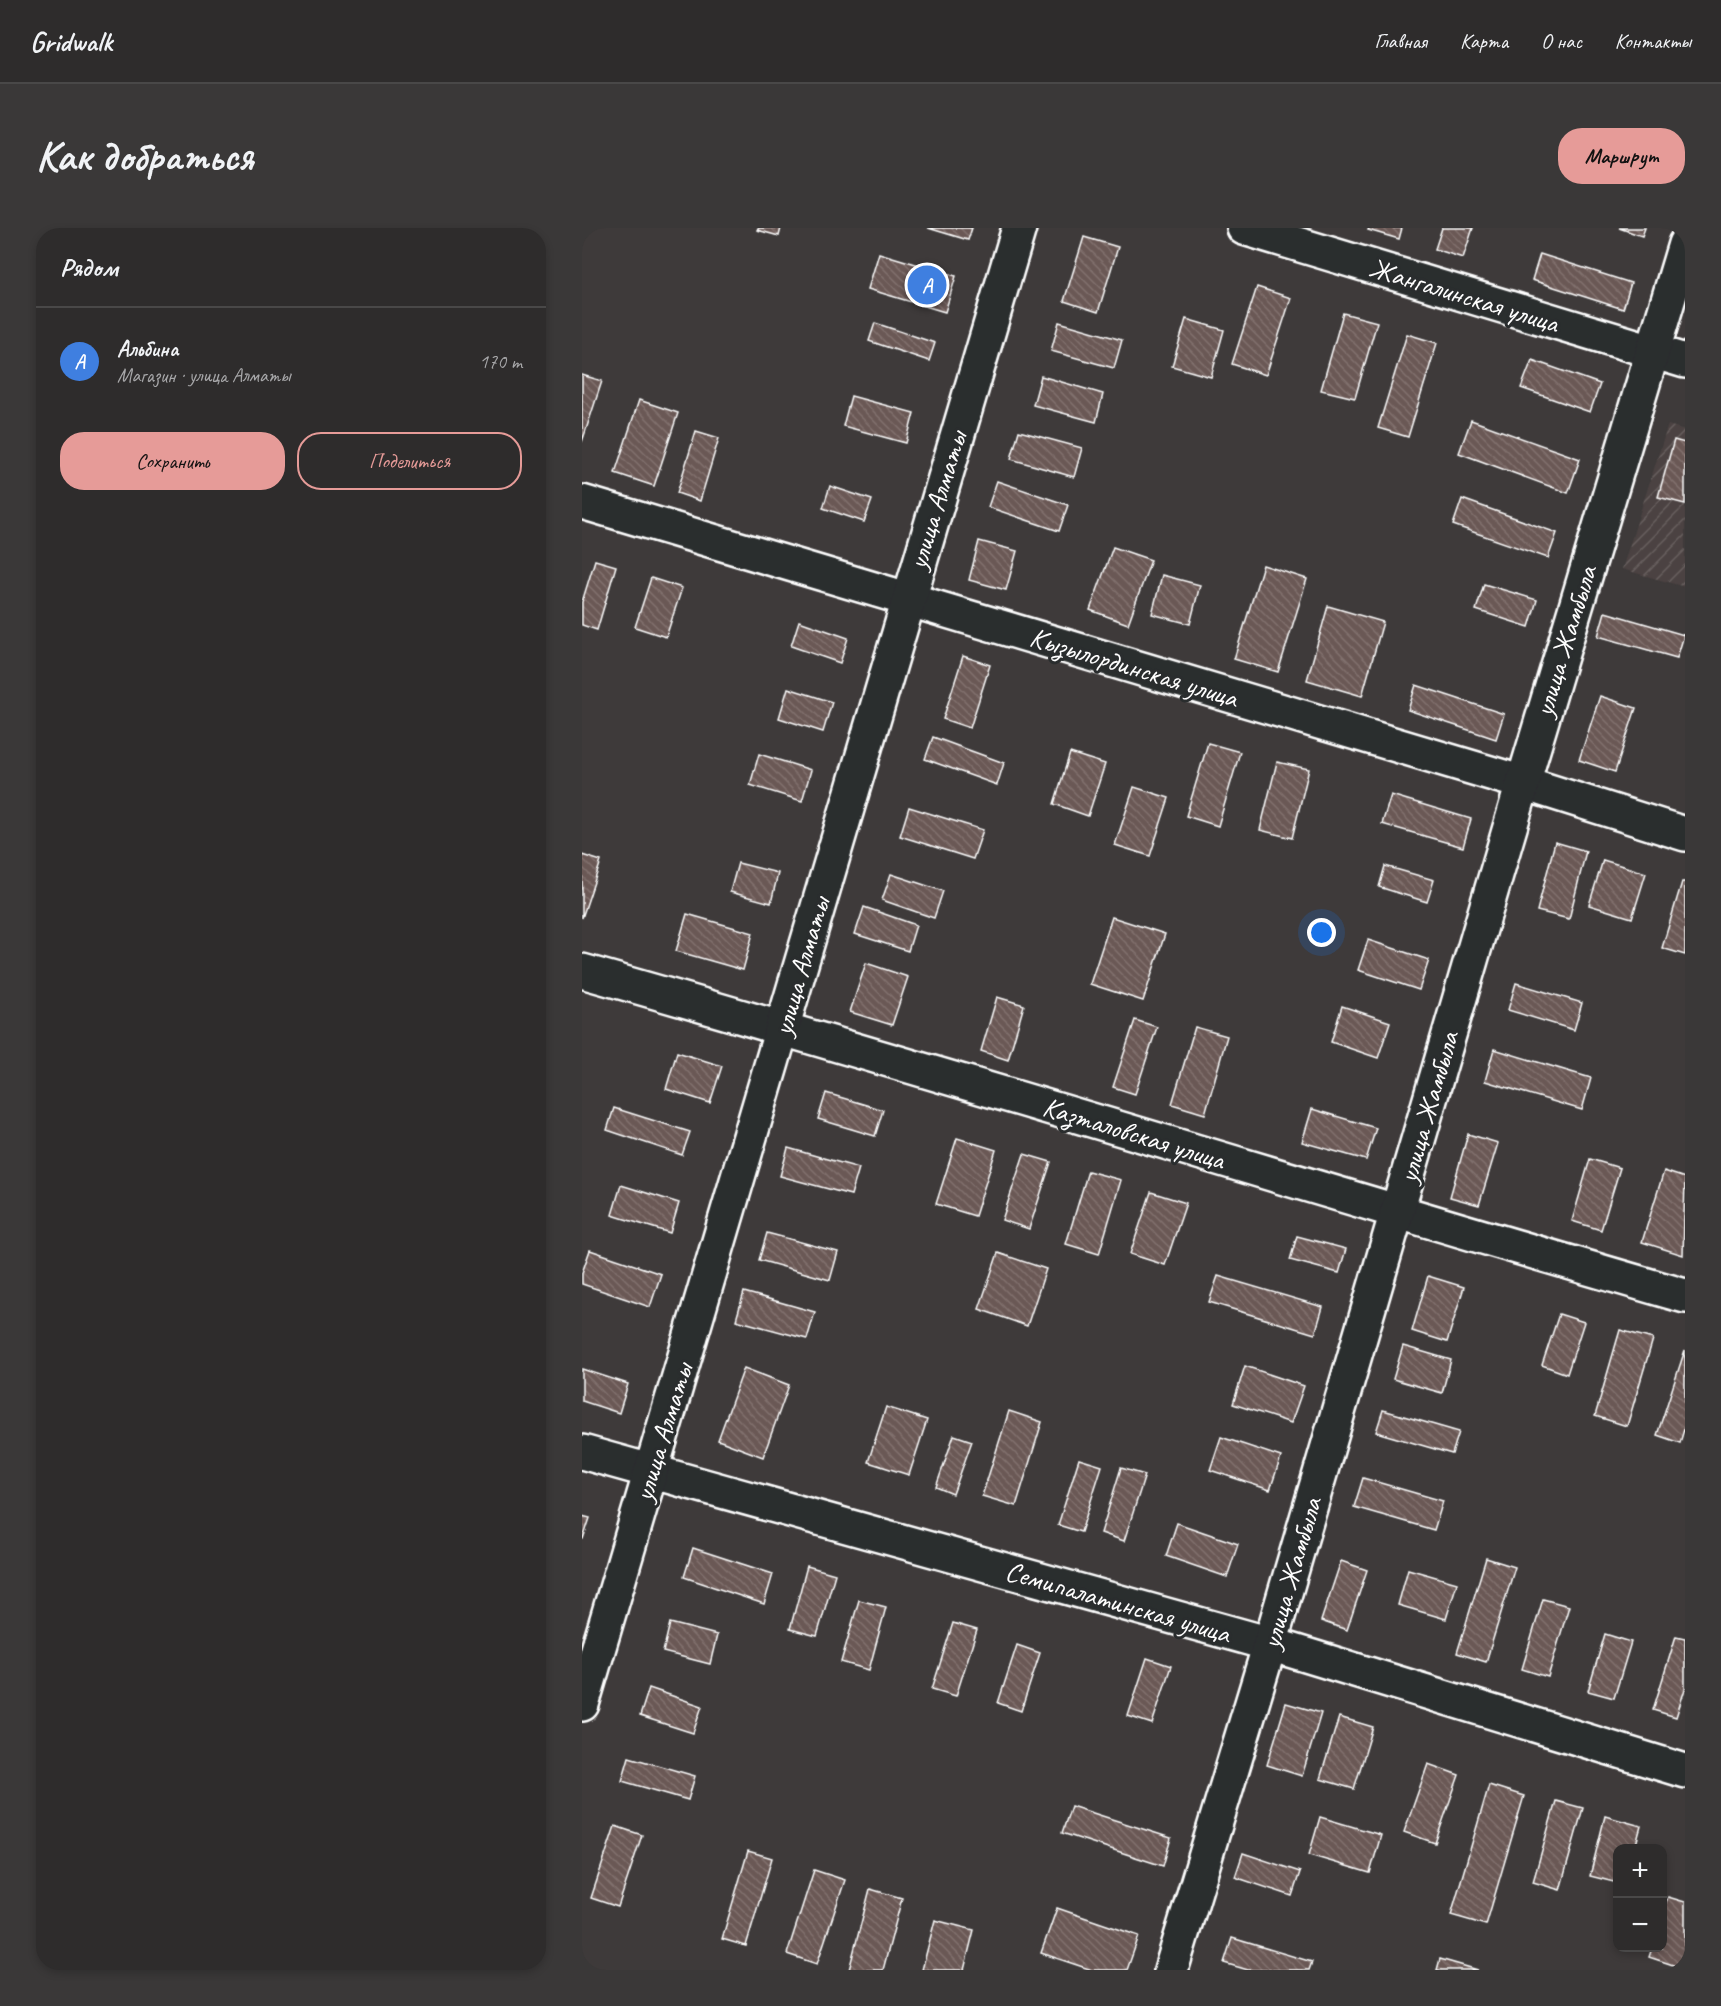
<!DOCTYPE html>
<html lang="ru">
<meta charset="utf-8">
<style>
body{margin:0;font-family:Caveat,sans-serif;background:#3a3838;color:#f1f3f6}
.controls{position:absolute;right:18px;bottom:18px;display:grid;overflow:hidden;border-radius:12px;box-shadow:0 3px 9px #0003}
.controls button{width:54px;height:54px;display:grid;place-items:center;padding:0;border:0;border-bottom:2px solid #494848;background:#2e2c2c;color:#f1f3f6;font:30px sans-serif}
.you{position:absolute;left:740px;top:705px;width:21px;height:21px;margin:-15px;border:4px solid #fff;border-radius:50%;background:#1a73e8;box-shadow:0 0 0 9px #1a73e833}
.badge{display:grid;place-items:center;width:39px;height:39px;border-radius:50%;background:#e69b98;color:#fff;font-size:20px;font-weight:700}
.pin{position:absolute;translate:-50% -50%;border:3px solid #fff;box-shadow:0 2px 6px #0006}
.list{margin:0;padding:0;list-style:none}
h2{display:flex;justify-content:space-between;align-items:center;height:78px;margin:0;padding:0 24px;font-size:26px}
h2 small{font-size:20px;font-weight:400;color:#a7a7a9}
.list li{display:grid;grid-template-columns:39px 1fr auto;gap:18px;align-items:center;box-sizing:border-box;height:108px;padding:0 24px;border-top:2px solid #494848}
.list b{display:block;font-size:22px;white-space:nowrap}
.list p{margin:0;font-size:20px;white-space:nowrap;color:#a7a7a9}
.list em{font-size:20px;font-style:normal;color:#a7a7a9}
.actions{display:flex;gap:12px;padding:18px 24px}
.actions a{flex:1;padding:14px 0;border:2px solid #e69b98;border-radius:24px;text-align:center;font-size:21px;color:#e69b98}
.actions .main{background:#e69b98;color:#111}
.map{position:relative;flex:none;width:1103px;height:1742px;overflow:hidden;border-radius:24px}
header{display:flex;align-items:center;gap:36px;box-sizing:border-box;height:84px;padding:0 30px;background:#2e2c2c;border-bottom:2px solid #494848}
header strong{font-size:28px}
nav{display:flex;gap:33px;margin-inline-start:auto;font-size:21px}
.intro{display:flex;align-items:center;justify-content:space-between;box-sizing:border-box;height:144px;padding:0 36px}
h1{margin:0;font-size:42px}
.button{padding:15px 27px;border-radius:24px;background:#e69b98;color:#111;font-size:21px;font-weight:700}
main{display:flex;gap:36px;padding:0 36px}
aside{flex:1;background:#2e2c2c;border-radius:24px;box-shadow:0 3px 9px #0003}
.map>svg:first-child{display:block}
.industrial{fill:url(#industrial-furrows)}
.building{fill:url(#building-back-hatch);stroke:#fff;stroke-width:1.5}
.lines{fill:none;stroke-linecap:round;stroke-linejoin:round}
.minor-casing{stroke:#fff;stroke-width:38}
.minor{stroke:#2a2d2e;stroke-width:33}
.labels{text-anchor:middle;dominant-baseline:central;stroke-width:6;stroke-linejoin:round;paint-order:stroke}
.street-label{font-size:28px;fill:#fff;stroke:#2a2d2e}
</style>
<header>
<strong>Gridwalk</strong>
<nav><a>Главная</a><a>Карта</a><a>О нас</a><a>Контакты</a></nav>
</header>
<div class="intro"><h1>Как добраться</h1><a class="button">Маршрут</a></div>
<main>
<aside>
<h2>Рядом<small></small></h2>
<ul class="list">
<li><span class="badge" style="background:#3f7fe0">A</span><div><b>Альбина</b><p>Магазин · улица Алматы</p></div><em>170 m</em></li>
</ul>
<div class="actions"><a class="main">Сохранить</a><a>Поделиться</a></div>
</aside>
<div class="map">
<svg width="1103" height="1742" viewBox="0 0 1103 1742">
<defs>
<pattern id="industrial-furrows" width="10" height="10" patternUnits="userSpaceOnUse" patternTransform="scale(1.5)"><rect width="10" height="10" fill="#4c4342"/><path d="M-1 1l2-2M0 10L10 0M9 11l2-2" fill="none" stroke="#675f5e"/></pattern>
<pattern id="building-back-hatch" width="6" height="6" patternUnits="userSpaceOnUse" patternTransform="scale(1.5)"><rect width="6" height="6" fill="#6b5855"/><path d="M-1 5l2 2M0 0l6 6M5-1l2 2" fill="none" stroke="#81716e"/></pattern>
</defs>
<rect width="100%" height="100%" fill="#3e3a3a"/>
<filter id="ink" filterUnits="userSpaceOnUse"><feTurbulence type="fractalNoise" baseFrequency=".0167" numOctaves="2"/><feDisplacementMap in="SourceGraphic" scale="12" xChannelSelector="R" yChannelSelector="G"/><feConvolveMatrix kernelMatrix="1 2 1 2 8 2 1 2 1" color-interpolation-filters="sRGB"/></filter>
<g filter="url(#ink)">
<path class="industrial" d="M1086,197L1103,202V359L1040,341Z"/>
<g class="building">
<path d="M176,0H199L197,8L175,2Z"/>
<path d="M346,0H390L386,12Z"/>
<path d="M787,0H820L817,11L786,2Z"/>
<path d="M860,0H891L881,30L853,21Z"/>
<path d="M1037,0H1063L1060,8Z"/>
<path d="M502,9L536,19L516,84L482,73Z"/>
<path d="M297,25L374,48L363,84L286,61Z"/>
<path d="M958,26L1049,55L1041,81L950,52Z"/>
<path d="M675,59L709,70L684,147L650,136Z"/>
<path d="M761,85L795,94L773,170L739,162Z"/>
<path d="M604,91L642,102L629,149L590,138Z"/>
<path d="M477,94L540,112L532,140L469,123Z"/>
<path d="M293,95L353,115L347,133L287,113Z"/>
<path d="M825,106L855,115L826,209L796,200Z"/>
<path d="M950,132L1018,156L1008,184L939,160Z"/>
<path d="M0,147L20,153L0,214Z"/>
<path d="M459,148L521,166L514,194L451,177Z"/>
<path d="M269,168L332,185L324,215L261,198Z"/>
<path d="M57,172L96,185L72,258L33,245Z"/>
<path d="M889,192L998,231L986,265L877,225Z"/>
<path d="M114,203L137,210L118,273L95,265Z"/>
<path d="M437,203L500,220L492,249L429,231Z"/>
<path d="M1092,212L1103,215V276L1076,269Z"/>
<path d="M415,253L486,277L477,303L406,279Z"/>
<path d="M248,258L290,272L282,294L241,280Z"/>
<path d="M880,271L975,305L966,330L871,297Z"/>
<path d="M397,313L435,323L424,362L387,352Z"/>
<path d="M531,319L569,332L546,396L508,382Z"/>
<path d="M13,332L34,338L15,402L0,397V374Z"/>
<path d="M681,337L725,351L696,444L652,431Z"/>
<path d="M580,347L618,357L608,396L570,386Z"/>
<path d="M69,350L100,360L84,409L53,399Z"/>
<path d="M902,356L955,372L947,399L894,382Z"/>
<path d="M746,378L801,394L780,468L725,452Z"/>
<path d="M1023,384L1102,407L1095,430L1016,408Z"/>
<path d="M217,393L266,410L258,435L209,418Z"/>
<path d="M381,428L408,437L388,500L361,491Z"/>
<path d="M834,457L922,486L914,511L826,482Z"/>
<path d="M206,460L250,474L241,504L197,490Z"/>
<path d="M1018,468L1054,480L1033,544L997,532Z"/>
<path d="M351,509L422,535L415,557L343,531Z"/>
<path d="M626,515L658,524L636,598L604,588Z"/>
<path d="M488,525L523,536L506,588L472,576Z"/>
<path d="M177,526L229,542L220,573L168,557Z"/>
<path d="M695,534L727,541L710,610L678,602Z"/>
<path d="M552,559L587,570L568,628L533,617Z"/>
<path d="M809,567L889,591L881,619L800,596Z"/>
<path d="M327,579L401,602L391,631L318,608Z"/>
<path d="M973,614L1004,623L987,691L955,683Z"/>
<path d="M0,627L19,633L0,690Z"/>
<path d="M1021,632L1064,645L1050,690L1007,677Z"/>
<path d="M156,635L196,645L189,675L148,664Z"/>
<path d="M803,638L852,652L845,674L797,659Z"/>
<path d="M309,646L361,663L352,690L300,672Z"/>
<path d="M1100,654H1103V727L1080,720Z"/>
<path d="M282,679L334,697L326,723L273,706Z"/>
<path d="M105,686L171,705L161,742L94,723Z"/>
<path d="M530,689L583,706L561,773L508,756Z"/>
<path d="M786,712L847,732L837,762L776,742Z"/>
<path d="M284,735L326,749L310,797L268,784Z"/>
<path d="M934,755L1000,775L992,802L926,782Z"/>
<path d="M415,769L442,777L426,832L399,823Z"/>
<path d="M760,778L808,794L796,830L749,814Z"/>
<path d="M553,792L575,799L553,866L531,859Z"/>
<path d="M613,799L645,808L623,886L590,876Z"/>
<path d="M912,821L1009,850L1000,882L903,853Z"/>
<path d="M95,824L140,838L128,875L84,861Z"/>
<path d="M244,865L301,882L293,908L236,891Z"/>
<path d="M32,880L108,904L100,927L25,902Z"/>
<path d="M730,881L794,900L784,932L720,914Z"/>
<path d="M886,906L916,915L897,977L868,969Z"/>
<path d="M375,910L414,922L393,988L354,976Z"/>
<path d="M206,920L277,940L269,967L198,948Z"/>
<path d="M442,926L469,934L447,1001L420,992Z"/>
<path d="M1008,931L1038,940L1019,1002L990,993Z"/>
<path d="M506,943L539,952L517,1026L484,1016Z"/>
<path d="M1082,943L1103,950L1101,1027L1060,1014Z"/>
<path d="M39,957L97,975L88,1005L30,987Z"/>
<path d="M569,964L604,975L583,1037L548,1026Z"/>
<path d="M185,1005L256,1024L248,1052L177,1032Z"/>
<path d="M715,1008L764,1021L757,1045L708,1032Z"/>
<path d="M8,1022L79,1046L68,1079L0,1056V1045Z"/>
<path d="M416,1025L464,1041L445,1098L397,1081Z"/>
<path d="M636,1048L741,1079L733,1106L627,1074Z"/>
<path d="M846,1048L882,1059L865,1114L830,1103Z"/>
<path d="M162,1064L233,1084L225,1111L154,1092Z"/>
<path d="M977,1086L1002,1094L985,1146L960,1137Z"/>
<path d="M1038,1102L1071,1111L1045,1198L1013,1188Z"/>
<path d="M821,1118L869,1132L860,1165L811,1151Z"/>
<path d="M1103,1122V1198L1098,1215L1075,1207Z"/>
<path d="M663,1138L722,1158L709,1195L651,1176Z"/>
<path d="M162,1140L207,1157L181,1229L136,1212Z"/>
<path d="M0,1141L46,1156L37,1185L0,1173Z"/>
<path d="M304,1179L345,1192L327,1247L286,1234Z"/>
<path d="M801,1182L877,1204L870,1226L794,1204Z"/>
<path d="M427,1183L460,1194L434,1278L400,1268Z"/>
<path d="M372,1207L390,1213L371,1266L354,1259Z"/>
<path d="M639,1209L699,1229L688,1262L628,1242Z"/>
<path d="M497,1231L520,1238L499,1304L476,1297Z"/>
<path d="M539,1240L563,1247L542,1313L519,1305Z"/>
<path d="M781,1250L861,1273L852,1302L772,1279Z"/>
<path d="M0,1288L8,1290L1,1311H0Z"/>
<path d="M595,1295L656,1316L645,1349L584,1328Z"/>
<path d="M111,1320L191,1346L182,1376L102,1349Z"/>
<path d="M904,1330L933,1339L904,1434L875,1425Z"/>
<path d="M759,1333L785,1342L765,1402L739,1393Z"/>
<path d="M225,1338L253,1346L235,1408L208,1401Z"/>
<path d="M826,1341L875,1355L864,1391L816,1377Z"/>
<path d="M961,1371L987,1378L966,1449L940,1441Z"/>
<path d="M277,1372L304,1379L287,1442L259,1434Z"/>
<path d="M88,1395L135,1407L128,1436L81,1424Z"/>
<path d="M371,1395L395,1402L374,1468L350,1461Z"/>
<path d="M1023,1406L1049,1414L1032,1470L1006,1463Z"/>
<path d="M1094,1408L1103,1410V1461L1094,1489L1071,1482Z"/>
<path d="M435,1417L458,1425L439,1483L416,1475Z"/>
<path d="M565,1430L589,1438L570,1496L546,1488Z"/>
<path d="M67,1460L120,1478L111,1505L58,1488Z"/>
<path d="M704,1475L739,1485L720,1548L685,1537Z"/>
<path d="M757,1489L791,1499L772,1561L738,1551Z"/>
<path d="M47,1529L113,1548L106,1572L40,1553Z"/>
<path d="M846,1536L877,1547L853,1615L822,1604Z"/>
<path d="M907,1557L942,1568L904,1697L869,1687Z"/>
<path d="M974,1573L1001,1580L978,1662L951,1654Z"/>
<path d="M489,1578L589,1610L581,1638L480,1605Z"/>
<path d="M1023,1588L1059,1598L1053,1620H1036V1655L1008,1648Z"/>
<path d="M738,1589L799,1607L788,1645L727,1627Z"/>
<path d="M33,1598L60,1607L36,1679L9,1670Z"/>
<path d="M166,1623L190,1630L164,1718L140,1711Z"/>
<path d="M661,1625L718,1644L710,1668L653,1649Z"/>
<path d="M232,1642L263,1652L235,1736L205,1726Z"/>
<path d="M288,1661L320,1670L301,1742H267Z"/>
<path d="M1086,1669L1103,1674V1741L1067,1729L1070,1720H1080V1685Z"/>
<path d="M475,1680L557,1708L545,1742H510L459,1725Z"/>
<path d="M353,1692L392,1702L382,1742H340Z"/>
<path d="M650,1710L730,1734L727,1742H666L642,1735Z"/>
<path d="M858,1731L896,1742H855Z"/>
</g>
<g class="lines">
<defs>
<g id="minor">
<path d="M662,0L1103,133"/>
<path d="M0,274L935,553L1103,606"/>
<path d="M0,743C369,847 735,962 1103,1068"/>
<path d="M0,1224L688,1416L1103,1543"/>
<path d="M0,1476C147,984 289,491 437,0"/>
<path d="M589,1742L688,1416L941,555L1103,16"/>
</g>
</defs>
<use href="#minor" class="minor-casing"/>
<use href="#minor" class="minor"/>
</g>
</g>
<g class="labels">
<g class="street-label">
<text transform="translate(882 67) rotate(17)">Жангалинская улица</text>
<text transform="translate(355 272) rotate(-73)">улица Алматы</text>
<text transform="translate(983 413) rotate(-73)">улица Жамбыла</text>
<text transform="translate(552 439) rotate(17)">Кызылординская улица</text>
<text transform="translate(219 738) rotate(-74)">улица Алматы</text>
<text transform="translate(846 879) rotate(-74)">улица Жамбыла</text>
<text transform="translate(552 905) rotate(17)">Казталовская улица</text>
<text transform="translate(81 1204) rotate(-73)">улица Алматы</text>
<text transform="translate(709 1345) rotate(-74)">улица Жамбыла</text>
<text transform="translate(536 1374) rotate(16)">Семипалатинская улица</text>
</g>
</g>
</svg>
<div class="controls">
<button>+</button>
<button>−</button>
</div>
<div class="you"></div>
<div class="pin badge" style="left:345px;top:57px;background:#3f7fe0">A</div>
</div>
</main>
